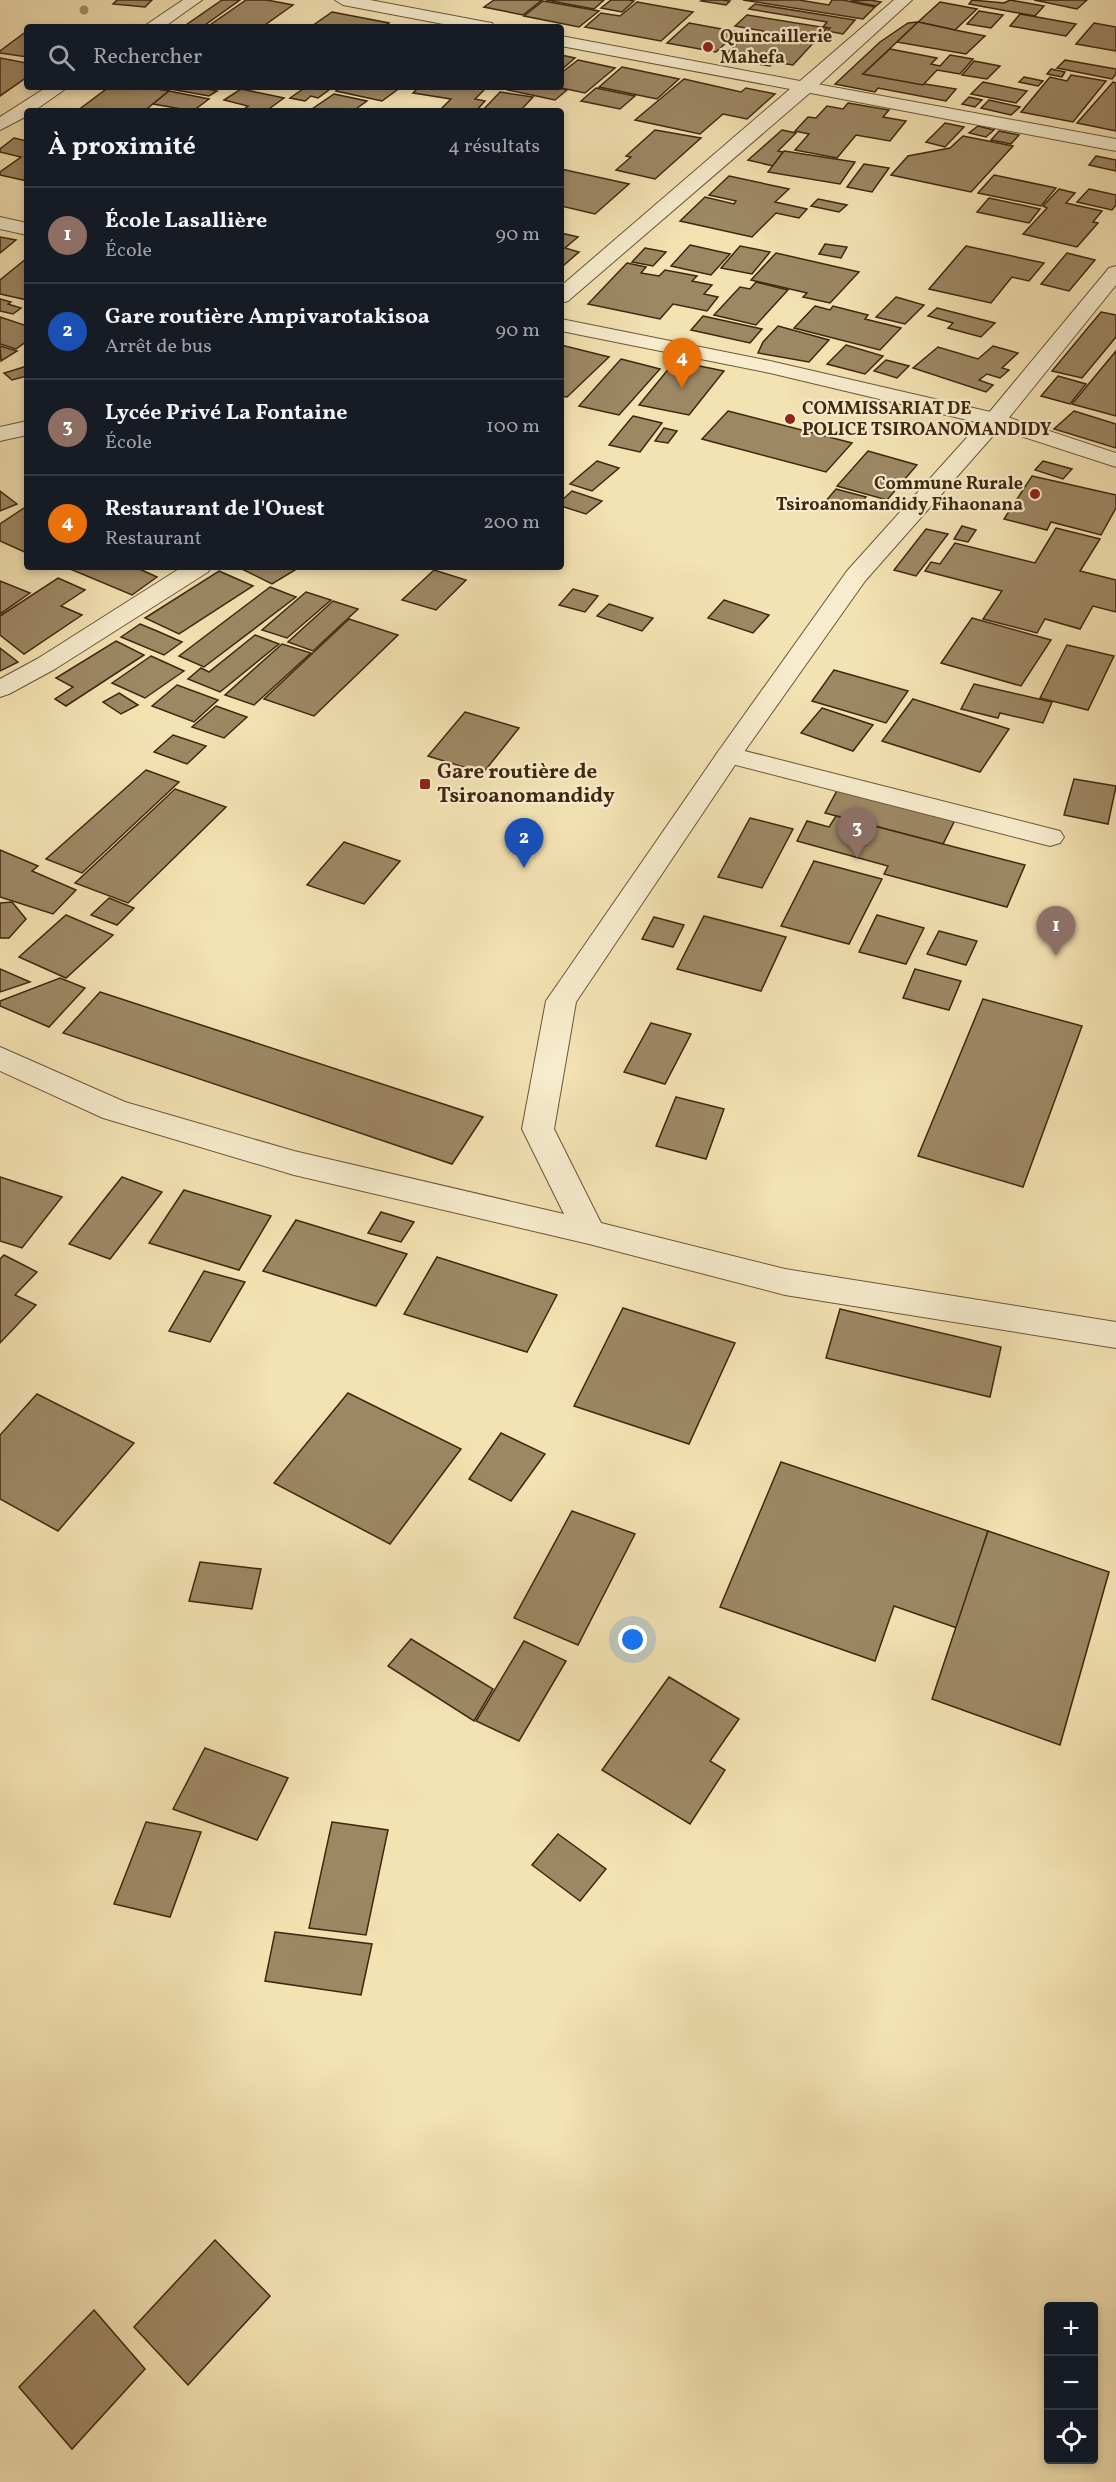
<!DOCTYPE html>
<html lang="fr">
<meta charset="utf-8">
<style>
body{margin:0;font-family:Vollkorn,serif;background:#242831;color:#f1f3f6}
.controls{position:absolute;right:18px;bottom:18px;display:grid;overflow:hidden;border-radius:6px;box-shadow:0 3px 9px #0003}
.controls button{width:54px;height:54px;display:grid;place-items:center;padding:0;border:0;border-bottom:2px solid #363941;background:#171b24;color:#f1f3f6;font:30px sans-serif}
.you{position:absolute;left:633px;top:1640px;width:21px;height:21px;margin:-15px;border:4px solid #fff;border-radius:50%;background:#1a73e8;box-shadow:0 0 0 9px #1a73e833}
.badge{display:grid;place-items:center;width:39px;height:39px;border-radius:50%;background:#c59692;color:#fff;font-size:20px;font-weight:700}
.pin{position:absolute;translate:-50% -50px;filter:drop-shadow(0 2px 3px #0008)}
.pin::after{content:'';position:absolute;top:32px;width:21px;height:18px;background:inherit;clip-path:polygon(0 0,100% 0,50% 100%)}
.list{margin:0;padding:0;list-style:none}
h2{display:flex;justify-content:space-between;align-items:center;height:78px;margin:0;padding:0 24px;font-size:26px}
h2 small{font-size:20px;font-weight:400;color:#9ea1a6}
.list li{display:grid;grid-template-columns:39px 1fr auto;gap:18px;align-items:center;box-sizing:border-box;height:96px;padding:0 24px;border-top:2px solid #363941}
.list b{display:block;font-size:22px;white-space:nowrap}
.list p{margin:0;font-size:20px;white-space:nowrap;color:#9ea1a6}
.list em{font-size:20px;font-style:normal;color:#9ea1a6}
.icon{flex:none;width:33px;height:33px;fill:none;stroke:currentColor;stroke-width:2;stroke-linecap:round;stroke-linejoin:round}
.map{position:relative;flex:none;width:1116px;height:2482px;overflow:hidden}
.search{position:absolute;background:#171b24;box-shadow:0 3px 9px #0003;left:24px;top:24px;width:540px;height:66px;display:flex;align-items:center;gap:15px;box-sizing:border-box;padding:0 21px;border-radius:6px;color:#9ea1a6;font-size:22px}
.panel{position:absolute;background:#171b24;box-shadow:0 3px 9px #0003;left:24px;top:108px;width:540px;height:462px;border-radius:6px}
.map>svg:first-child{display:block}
.building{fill:#9d8864;stroke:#3f270f;stroke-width:1.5}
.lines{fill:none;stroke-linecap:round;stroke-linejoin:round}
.service-casing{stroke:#6c5638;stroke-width:2}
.pedestrian-casing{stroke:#6c5638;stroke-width:2}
.minor-casing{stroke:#6c5638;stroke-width:2}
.service{fill:#f7eccd;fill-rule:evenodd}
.pedestrian{fill:#f7eccd;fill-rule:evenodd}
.minor{fill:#f7eccd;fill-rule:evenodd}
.tree{fill:#a4916b}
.poi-dot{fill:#8f2418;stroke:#f7eccd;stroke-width:2}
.labels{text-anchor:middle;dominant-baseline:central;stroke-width:4.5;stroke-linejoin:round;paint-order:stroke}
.far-poi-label{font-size:18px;font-weight:bold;fill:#3f270f;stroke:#f7eccd;text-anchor:start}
.poi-label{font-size:21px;font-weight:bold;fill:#3f270f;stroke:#f7eccd;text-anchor:start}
</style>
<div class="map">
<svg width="1116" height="2482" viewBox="0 0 1116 2482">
<rect width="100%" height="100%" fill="#f3e2b2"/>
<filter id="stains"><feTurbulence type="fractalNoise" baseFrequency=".00333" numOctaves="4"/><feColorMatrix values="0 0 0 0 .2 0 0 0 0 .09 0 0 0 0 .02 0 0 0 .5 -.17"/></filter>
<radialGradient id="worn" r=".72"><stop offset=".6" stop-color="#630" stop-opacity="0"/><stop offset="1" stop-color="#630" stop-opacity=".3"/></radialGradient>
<g class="building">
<path d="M117,0H152L145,7L113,4Z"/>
<path d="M222,0H240L202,27H183Z"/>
<path d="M246,0H267L293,5L262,27H207Z"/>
<path d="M494,0H542L523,15L484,7Z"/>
<path d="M546,0H604L594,9Z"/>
<path d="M611,0H628L634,1L622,12L601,8Z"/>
<path d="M703,0H722L730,1L726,5L701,1Z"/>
<path d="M743,0H799L829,5L832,0H843L875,7L863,19Z"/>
<path d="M870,0L881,2L876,6L850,1Z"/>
<path d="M972,0L1004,3L1010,0L1044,6L1035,16L969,4Z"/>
<path d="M1034,0H1087L1077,9Z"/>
<path d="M543,1L599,11L579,27L524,16Z"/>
<path d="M637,2L693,12L661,41L585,27L601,13L620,16Z"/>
<path d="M940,2L977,9L955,30L918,22Z"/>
<path d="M755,4L855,20L843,34L827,31L830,28L823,27L827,22L749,9Z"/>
<path d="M979,11L1003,15L991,28L967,24Z"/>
<path d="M332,12L389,23L383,27L312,26Z"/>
<path d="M1020,14L1076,24L1066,36L1010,26Z"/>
<path d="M747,15L827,28L793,65L774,62L770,66L722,58L746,35L768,39L773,33L735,26Z"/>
<path d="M918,22L863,74L956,89L946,101L878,88L875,92L835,84L880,42L908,23Z"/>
<path d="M918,22L955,30L985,36L966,54L897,42Z"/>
<path d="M689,23L738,32L716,52L667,43Z"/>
<path d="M1094,23L1116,27V51L1076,44Z"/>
<path d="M27,31V57L0,53V51Z"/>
<path d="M890,49L937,58L931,64L940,66L950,55L973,59L960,74L937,70L923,85L863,74Z"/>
<path d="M561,55L575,58L561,70Z"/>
<path d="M0,58L27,63V77L0,96Z"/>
<path d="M578,60L615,68L585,93L557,87H561V73Z"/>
<path d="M1065,60L1116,69V74L1112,79L1057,68Z"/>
<path d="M974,61L1000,66L987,79L962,75Z"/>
<path d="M622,67L679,79L657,99L599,87Z"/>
<path d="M1051,69L1065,72L1062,77L1047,74Z"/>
<path d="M1071,75L1106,81L1073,122L1021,112L1050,77L1067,81Z"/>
<path d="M1024,77L1043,81L1038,86L1019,82Z"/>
<path d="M684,79L741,92L746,88L775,94L747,119L723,114L700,134L635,120Z"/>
<path d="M983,82L1027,91L1016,103L971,94Z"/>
<path d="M1113,82L1116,83V131L1077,123Z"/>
<path d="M109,87H145L169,91L144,111H77Z"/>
<path d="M159,87H197L217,91L209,96Z"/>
<path d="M306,87H333L318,98L311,96L305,101L290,98Z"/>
<path d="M341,87H401L382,101L336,91Z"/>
<path d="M419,87H487L475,99L485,101L476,111H439L451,99L413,93Z"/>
<path d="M512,87H550L567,90L555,100L508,90Z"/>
<path d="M596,88L635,96L620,109L581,101Z"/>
<path d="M241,89L284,98L266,111H241L248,106L224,100Z"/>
<path d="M169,91L209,99L193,111L153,104Z"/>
<path d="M500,92L533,97L520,111H482Z"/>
<path d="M334,94L367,101L353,111H309Z"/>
<path d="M969,97L982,100L975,107L962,104Z"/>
<path d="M989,100L1020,107L1011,115L981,108Z"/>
<path d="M848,103L889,110L883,117L906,121L890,141L856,135L837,158L795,150L809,134L795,131L808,117L816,118L827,106L843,109Z"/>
<path d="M945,123L964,127L945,147L926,142Z"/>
<path d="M978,126L994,130L986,137L969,133Z"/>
<path d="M655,130L701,138L655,179L616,170L631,157L626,156Z"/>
<path d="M782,130L796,133L778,151L783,152L773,166L748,160Z"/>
<path d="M999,131L1019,135L1011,144L991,140Z"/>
<path d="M963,136L1013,146L971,192L891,175L908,156L950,148Z"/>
<path d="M14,138L27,141V181L0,175V172L21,157L0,152V149Z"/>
<path d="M784,151L855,162L840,184L768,172Z"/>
<path d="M1096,156L1116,160V171L1089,165Z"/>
<path d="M864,164L889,168L872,192L847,187Z"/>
<path d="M561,169L629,184L595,214L561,206Z"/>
<path d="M994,175L1056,188L1041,206L978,193Z"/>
<path d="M729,176L789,189L775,202L807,209L799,218L776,213L752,237L680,221L705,197L734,204L736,201L709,195Z"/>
<path d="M1059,189L1075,193L1066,203L1102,211L1093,222L1098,223L1077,247L1023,234L1047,208L1043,206Z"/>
<path d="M1089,189L1116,195V205L1112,210L1077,202Z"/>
<path d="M989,198L1040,209L1029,223L977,212Z"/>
<path d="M818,199L847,205L839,212L811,206Z"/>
<path d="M561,233L578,237L565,248L579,252L563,266Z"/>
<path d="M0,237L16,240L0,253Z"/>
<path d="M825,244L847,247L841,258L819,254Z"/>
<path d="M690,245L730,254L711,275L671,266Z"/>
<path d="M740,246L770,252L752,274L721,268Z"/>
<path d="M966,246L1044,263L1029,281L1012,277L991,303L929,289Z"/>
<path d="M645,248L666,252L653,266L632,262Z"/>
<path d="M776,253L859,272L830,303L803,297L807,293L751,280Z"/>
<path d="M1067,253L1095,260L1069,291L1041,284Z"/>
<path d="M27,258V300L0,294V280Z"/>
<path d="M627,263L646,267L641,273L659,276L665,270L697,276L692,281L712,285L704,294L718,297L707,311L673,304L660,319L588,304Z"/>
<path d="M756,282L788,290L756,325L714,315L740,287L750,289Z"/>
<path d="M896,297L924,305L905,324L876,317Z"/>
<path d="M0,299L11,302L8,304L21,308L13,314L0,311Z"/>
<path d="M815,306L830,310L833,306L868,315L865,319L901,328L880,350L794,328Z"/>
<path d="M937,308L995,323L981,337L948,328L953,323L928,316Z"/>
<path d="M1101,312L1116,315V337L1082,378L1052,371Z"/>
<path d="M703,316L762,329L750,343L691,330Z"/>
<path d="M0,317L27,326V341L16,349L0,344Z"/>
<path d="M778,326L829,340L809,362L758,353L763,342Z"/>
<path d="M561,345L609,357L567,397L561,396Z"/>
<path d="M846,345L883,356L865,374L827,364Z"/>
<path d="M0,346L17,351L1,361Z"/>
<path d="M993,346L1018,353L1002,368L1009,370L1000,378L987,374L979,380L993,385L986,392L913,368L938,347L978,359Z"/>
<path d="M1116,351V416L1072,404Z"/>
<path d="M621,359L660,369L619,415L579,406Z"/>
<path d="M886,360L909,366L897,378L874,371Z"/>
<path d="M675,361L724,371L689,415L639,405Z"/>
<path d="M27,366V376L12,380L4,373Z"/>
<path d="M1058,376L1086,384L1070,404L1041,396Z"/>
<path d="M728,411L852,443L826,472L702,439Z"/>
<path d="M1074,411L1116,424V448L1054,429Z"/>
<path d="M633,416L662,423L640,452L609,445Z"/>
<path d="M664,428L677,431L668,443L655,441Z"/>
<path d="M868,451L917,465L887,500L837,486Z"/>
<path d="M597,461L619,468L592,491L570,484Z"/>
<path d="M1043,461L1072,469L1063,479L1035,470Z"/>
<path d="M1032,476L1116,495V508L1101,535L1051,522L1047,530L1004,519Z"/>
<path d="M836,489L866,497L854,511L824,503Z"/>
<path d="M0,491L17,504L0,511Z"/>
<path d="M572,491L602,501L586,514L561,506V501Z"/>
<path d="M24,508L27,509V553L0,541V524Z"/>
<path d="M962,526L976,530L968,542L954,539Z"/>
<path d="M1056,528L1100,539L1080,571L1116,580V612L1093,606L1080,629L1045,619L1037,633L983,619L1002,591L925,571L931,562L940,564L955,543L1035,563Z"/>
<path d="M926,529L948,534L916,576L894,570Z"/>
<path d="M74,567H135L157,577L132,595L70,569Z"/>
<path d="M238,567H300L272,584Z"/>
<path d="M434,570L466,580L436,610L402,600Z"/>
<path d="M219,571L253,586L179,634L145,618Z"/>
<path d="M58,578L85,590L61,606L82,615L24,654L0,635V616Z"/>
<path d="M0,581L30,593L0,614Z"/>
<path d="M270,587L296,597L204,667L179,656Z"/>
<path d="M573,589L598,596L585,612L559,605Z"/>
<path d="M306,592L331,600L287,638L262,630Z"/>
<path d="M724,600L769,615L753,633L708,618Z"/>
<path d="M333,601L358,609L313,651L288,642Z"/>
<path d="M609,604L653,618L642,631L597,616Z"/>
<path d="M972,618L1051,640L1021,686L941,663Z"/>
<path d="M349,619L398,635L314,716L264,699Z"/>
<path d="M140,624L157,631L182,642L164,655L121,637Z"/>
<path d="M255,635L279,644L220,692L188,679L201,668L209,672Z"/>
<path d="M116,641L144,655L66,706L55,699L73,687L56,678Z"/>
<path d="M282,644L311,653L254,705L225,695Z"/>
<path d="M1067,645L1114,656L1088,710L1040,698Z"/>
<path d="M0,648L18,662L0,671Z"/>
<path d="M151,656L184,671L145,698L112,683Z"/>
<path d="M834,670L908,691L886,723L812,701Z"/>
<path d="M974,684L1052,702L1043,723L1000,713L998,718L961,709Z"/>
<path d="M177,685L218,700L194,722L152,706Z"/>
<path d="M119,693L138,705L121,714L103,702Z"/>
<path d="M913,699L1009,729L980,772L882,741Z"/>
<path d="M216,706L247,717L224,738L192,727Z"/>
<path d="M822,708L873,725L853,751L801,733Z"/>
<path d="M465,712L519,728L483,773L428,756Z"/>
<path d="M173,735L206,746L187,764L154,752Z"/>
<path d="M146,770L179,782L82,873L46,859Z"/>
<path d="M1074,779L1116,786L1108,824L1064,815Z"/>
<path d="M840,785L957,816L943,844L825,813Z"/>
<path d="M175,789L226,807L128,903L75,883Z"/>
<path d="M836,816L943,844L1025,865L1007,907L884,874L888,866L797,841L807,821L829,827Z"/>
<path d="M750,818L793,829L762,888L718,877Z"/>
<path d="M344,842L400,861L364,904L307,885Z"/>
<path d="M0,850L38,866L32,871L76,890L53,914L0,897Z"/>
<path d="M814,861L882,879L849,944L781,926Z"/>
<path d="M109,898L134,908L117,925L91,915Z"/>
<path d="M12,902L26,919L9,938H0V903Z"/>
<path d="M66,915L113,935L66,978L19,957Z"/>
<path d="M877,915L924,928L906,964L859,952Z"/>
<path d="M704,916L786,937L761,991L677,969Z"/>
<path d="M654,917L684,925L673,947L642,939Z"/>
<path d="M939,931L977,941L966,965L927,954Z"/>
<path d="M0,969L30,982L0,992Z"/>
<path d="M915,969L961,981L949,1010L903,998Z"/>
<path d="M60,978L85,988L49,1027L0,1006V1001Z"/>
<path d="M100,992L483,1117L452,1164L63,1033Z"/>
<path d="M983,999L1082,1026L1023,1187L918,1156Z"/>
<path d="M651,1023L691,1034L665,1084L624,1072Z"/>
<path d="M676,1097L724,1109L706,1159L656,1146Z"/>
<path d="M0,1177L62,1197L22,1248L0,1241Z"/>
<path d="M122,1177L162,1192L110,1259L69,1244Z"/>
<path d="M184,1190L271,1216L239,1270L149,1243Z"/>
<path d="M381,1212L414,1222L401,1242L368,1233Z"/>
<path d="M296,1220L407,1254L376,1306L263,1271Z"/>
<path d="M4,1255L37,1272L15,1295L36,1305L0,1343V1259Z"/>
<path d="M437,1257L557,1295L527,1352L404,1314Z"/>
<path d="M204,1271L245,1282L210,1342L169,1331Z"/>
<path d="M623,1308L735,1343L689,1444L574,1406Z"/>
<path d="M840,1309L1001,1347L990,1397L826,1358Z"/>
<path d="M348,1393L461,1449L390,1544L274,1483Z"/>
<path d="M37,1394L134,1443L58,1531L0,1499V1435Z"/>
<path d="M501,1433L545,1454L511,1501L469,1479Z"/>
<path d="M781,1462L988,1531L957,1628L894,1606L875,1661L720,1607Z"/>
<path d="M572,1511L635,1534L578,1645L514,1618Z"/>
<path d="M988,1531L1109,1572L1060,1745L932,1699Z"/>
<path d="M200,1562L261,1569L252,1609L189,1601Z"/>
<path d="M411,1639L493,1689L474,1721L388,1666Z"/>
<path d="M524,1641L566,1661L519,1741L476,1721Z"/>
<path d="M669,1677L739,1719L710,1761L725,1770L690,1824L602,1770Z"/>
<path d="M205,1748L288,1778L257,1840L173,1809Z"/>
<path d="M146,1822L201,1832L170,1917L114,1904Z"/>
<path d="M332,1822L388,1830L366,1935L309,1928Z"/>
<path d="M558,1834L606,1869L580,1901L532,1865Z"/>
<path d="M275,1932L372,1944L361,1995L265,1981Z"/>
<path d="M215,2240L270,2296L188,2385L134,2327Z"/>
<path d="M94,2310L145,2369L72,2449L19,2387Z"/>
</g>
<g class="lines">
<defs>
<path id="service" d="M729,747L1060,831L1064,837L1060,843L1050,846L720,761L716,755L720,749Z"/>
<g id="pedestrian">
<path d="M806,82L1116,139V151L800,91L797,87L800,83Z"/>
<path d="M1116,266V285L1003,425L995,427L987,425L984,420L987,415L1109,268Z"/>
</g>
<g id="minor">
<path d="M183,0H202L164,27H143Z"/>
<path d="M335,0H370L486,22L492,23L495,27H459L343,5Z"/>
<path d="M894,0H912L812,91L568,301L561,303V286L790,89L561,46V36L800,81Z"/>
<path d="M47,87H68L34,111H27V116L0,130V117Z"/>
<path d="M0,217L27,223V235L0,229Z"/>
<path d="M561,319L770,361L995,413L1116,453V467L999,429L865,581L739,759L576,1002L554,1129L601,1223L785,1269L1116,1322V1348L785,1295L589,1244L294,1175L103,1118L0,1071V1047L125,1102L294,1151L564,1214L522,1129L546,1001L720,749L847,571L980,423L770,373L561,331Z"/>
<path d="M27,421V435L0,441V427Z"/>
<path d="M182,567H211L208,572L55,669L9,694L0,697V679L37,659Z"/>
</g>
</defs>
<use href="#service" class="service-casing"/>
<use href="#pedestrian" class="pedestrian-casing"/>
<use href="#minor" class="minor-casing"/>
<use href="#service" class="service"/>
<use href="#pedestrian" class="pedestrian"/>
<use href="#minor" class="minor"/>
</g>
<circle class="tree" cx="84" cy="10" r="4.5"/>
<g class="poi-dot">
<circle cx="708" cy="47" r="6"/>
<circle cx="790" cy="419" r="6"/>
<circle cx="1035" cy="494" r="6"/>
<rect x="419" y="778" width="12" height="12" rx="3"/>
</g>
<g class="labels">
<g class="far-poi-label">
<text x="720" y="37">Quincaillerie<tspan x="720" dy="21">Mahefa</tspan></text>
<text x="802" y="409">COMMISSARIAT DE<tspan x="802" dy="21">POLICE TSIROANOMANDIDY</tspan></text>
<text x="1023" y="484" text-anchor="end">Commune Rurale<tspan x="1023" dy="21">Tsiroanomandidy Fihaonana</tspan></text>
</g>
<g class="poi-label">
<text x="437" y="772">Gare routière de<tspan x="437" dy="24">Tsiroanomandidy</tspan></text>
</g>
</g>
<rect width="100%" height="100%" filter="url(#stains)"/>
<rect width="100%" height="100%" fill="url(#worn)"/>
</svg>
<div class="controls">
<button>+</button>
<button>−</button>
<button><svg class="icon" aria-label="locate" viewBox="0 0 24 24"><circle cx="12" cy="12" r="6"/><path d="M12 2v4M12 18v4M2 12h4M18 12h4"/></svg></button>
</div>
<div class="you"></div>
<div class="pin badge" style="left:1056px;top:956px;background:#8d6e63">1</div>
<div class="pin badge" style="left:524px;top:868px;background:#1a4fb4">2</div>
<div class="pin badge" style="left:857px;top:858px;background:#8d6e63">3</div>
<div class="pin badge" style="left:682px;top:388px;background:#e8710a">4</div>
<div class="search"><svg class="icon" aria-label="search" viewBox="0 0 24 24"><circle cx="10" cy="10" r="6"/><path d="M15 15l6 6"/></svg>Rechercher</div>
<section class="panel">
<h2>À proximité<small>4 résultats</small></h2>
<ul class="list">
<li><span class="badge" style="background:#8d6e63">1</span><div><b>École Lasallière</b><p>École</p></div><em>90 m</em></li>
<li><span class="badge" style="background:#1a4fb4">2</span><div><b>Gare routière Ampivarotakisoa</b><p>Arrêt de bus</p></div><em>90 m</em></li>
<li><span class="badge" style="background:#8d6e63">3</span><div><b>Lycée Privé La Fontaine</b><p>École</p></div><em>100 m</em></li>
<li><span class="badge" style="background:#e8710a">4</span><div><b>Restaurant de l'Ouest</b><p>Restaurant</p></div><em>200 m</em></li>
</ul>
</section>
</div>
